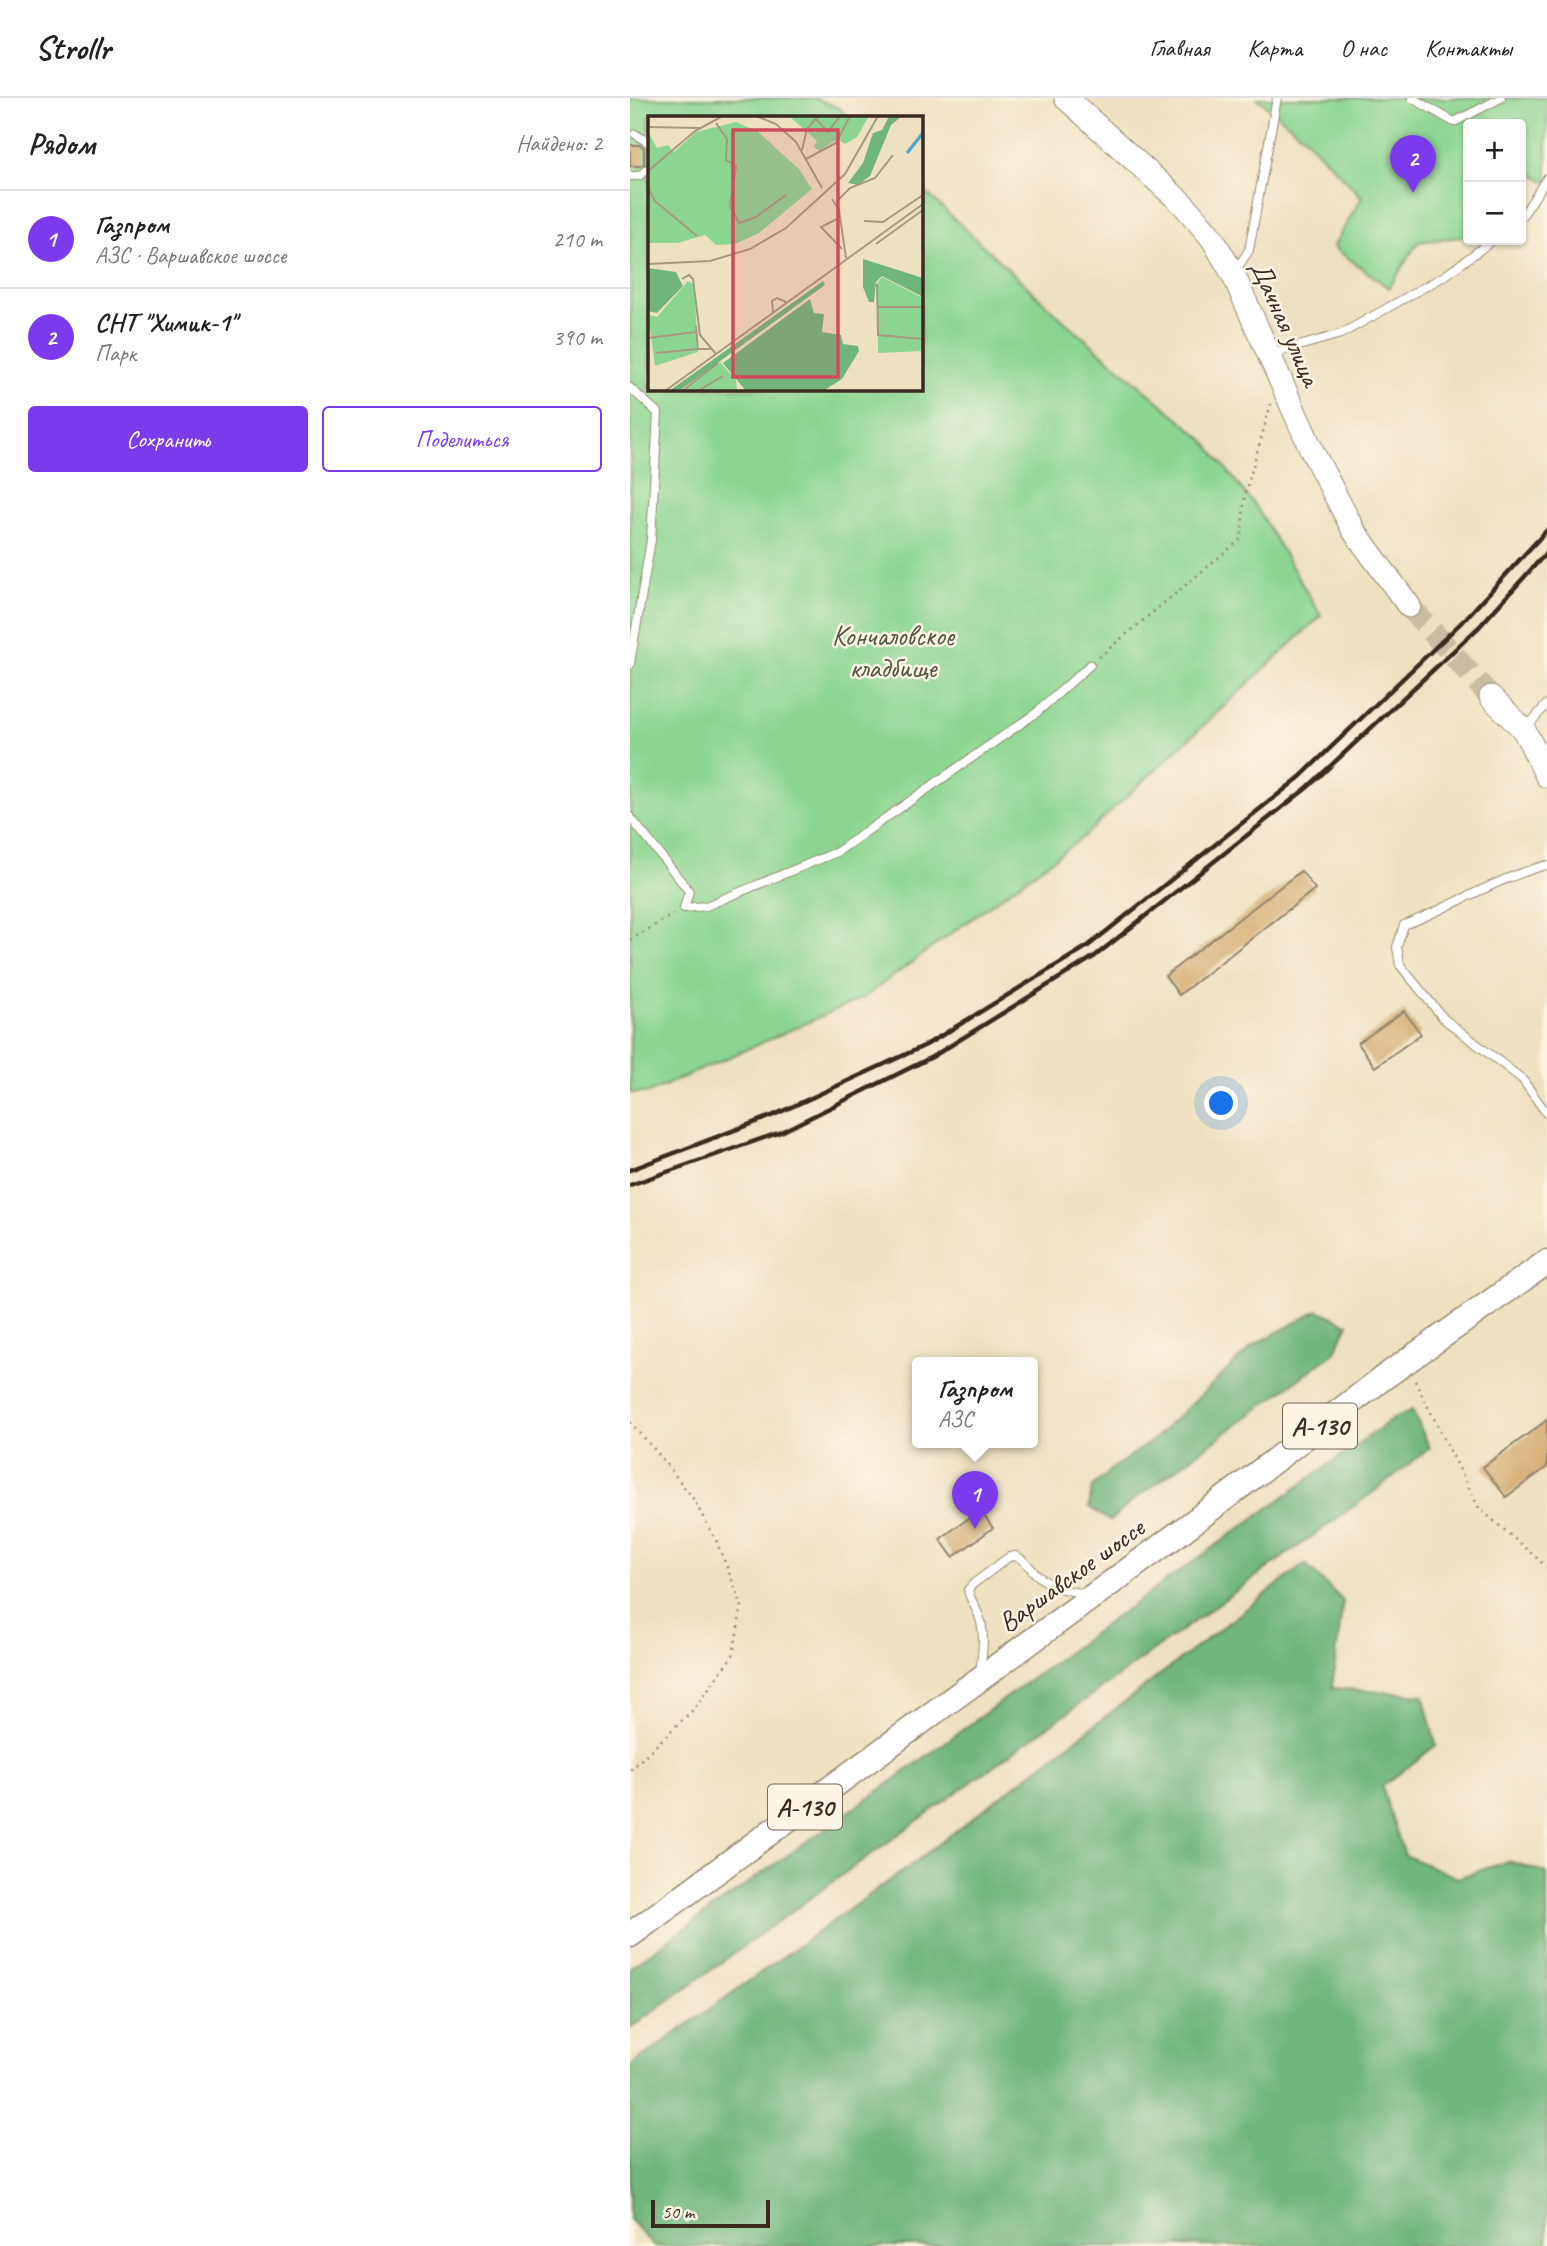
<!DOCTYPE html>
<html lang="ru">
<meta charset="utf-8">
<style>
body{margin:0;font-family:Caveat,sans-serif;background:#f2f2f2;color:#222}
.controls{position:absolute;right:21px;top:21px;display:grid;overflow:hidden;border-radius:7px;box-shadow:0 2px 5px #0004}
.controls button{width:63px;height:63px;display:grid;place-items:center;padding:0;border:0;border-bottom:2px solid #e0e0e0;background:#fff;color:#222;font:35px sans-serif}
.scale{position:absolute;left:21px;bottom:18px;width:119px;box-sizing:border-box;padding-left:7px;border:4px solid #3b2a1e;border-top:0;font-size:19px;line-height:24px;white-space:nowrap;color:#3b2a1e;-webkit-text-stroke:5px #fcf5e5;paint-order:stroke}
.you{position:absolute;left:592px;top:1006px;width:24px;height:24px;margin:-18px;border:5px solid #fff;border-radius:50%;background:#1a73e8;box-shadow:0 0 0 10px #1a73e833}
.badge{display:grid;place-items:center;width:46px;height:46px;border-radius:50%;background:#7c3aed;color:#fff;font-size:23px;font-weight:700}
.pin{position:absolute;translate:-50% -58px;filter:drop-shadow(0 2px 4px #0008)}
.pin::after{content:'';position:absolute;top:37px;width:24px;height:21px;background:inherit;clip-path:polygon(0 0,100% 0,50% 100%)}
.popup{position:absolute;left:282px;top:1259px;width:126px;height:91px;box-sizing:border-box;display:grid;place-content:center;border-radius:7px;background:#fff;filter:drop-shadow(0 2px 5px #0005);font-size:23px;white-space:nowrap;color:#767676}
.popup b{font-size:26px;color:#222}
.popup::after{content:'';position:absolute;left:50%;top:100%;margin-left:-14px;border:14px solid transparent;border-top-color:#fff}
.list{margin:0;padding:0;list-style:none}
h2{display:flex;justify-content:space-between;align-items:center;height:91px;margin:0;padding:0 28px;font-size:30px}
h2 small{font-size:23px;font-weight:400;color:#767676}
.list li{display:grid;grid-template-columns:46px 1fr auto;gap:21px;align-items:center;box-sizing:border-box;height:98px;padding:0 28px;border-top:2px solid #e0e0e0}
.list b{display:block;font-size:26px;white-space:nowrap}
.list p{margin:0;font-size:23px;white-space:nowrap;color:#767676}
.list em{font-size:23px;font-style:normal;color:#767676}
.actions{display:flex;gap:14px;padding:21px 28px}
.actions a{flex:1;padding:16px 0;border:2px solid #7c3aed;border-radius:7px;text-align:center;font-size:24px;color:#7c3aed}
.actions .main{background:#7c3aed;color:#fff}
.map{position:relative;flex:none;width:917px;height:2148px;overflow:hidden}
header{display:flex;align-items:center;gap:42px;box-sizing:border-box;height:98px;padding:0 35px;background:#fff;border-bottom:2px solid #e0e0e0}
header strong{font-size:33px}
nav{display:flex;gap:38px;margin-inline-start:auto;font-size:24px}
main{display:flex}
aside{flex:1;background:#fff}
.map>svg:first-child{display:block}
.green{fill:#8bd591;stroke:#638058;stroke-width:2}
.forest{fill:#70b67b;stroke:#56704c;stroke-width:2}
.building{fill:#d4aa71}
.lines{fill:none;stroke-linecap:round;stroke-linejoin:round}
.secondary-tunnel{stroke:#cabca0;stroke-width:23;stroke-dasharray:23 11;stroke-linecap:butt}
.lane-casing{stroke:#94866f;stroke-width:10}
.secondary-casing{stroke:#94866f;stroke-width:25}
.primary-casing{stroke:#94866f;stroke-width:27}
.path{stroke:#94866f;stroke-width:2.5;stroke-dasharray:2 5;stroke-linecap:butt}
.lane{stroke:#fff;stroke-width:8}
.secondary{stroke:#fff;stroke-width:23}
.primary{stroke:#fff;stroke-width:24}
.rail{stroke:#3b2a1e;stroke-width:4.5}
.labels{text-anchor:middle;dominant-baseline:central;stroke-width:5;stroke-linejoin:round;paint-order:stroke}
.shield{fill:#fcf5e5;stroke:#75675a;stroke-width:2}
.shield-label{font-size:26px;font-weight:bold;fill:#3b2a1e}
.street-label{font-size:28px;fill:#3b2a1e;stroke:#fcf5e5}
.park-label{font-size:28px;fill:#4f553b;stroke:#fcf5e5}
.inset-river{fill:none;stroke:#55a6cf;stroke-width:3.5}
.inset-road{fill:none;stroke:#a6987f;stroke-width:2}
.view{fill:#d1495b;fill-opacity:0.15;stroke:#d1495b;stroke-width:3.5}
.inset-edge{fill:none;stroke:#3b2a1e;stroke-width:3.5}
</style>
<header>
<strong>Strollr</strong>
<nav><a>Главная</a><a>Карта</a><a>О нас</a><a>Контакты</a></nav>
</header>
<main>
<aside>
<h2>Рядом<small>Найдено: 2</small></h2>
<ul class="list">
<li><span class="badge">1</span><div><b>Газпром</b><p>АЗС · Варшавское шоссе</p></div><em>210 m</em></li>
<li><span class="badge">2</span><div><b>СНТ &quot;Химик-1&quot;</b><p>Парк</p></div><em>390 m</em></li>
</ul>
<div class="actions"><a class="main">Сохранить</a><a>Поделиться</a></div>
</aside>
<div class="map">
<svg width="917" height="2148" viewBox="0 0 917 2148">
<rect width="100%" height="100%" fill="#fcf5e5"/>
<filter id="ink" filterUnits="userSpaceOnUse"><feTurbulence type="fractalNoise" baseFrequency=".0143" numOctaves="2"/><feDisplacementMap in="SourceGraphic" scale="14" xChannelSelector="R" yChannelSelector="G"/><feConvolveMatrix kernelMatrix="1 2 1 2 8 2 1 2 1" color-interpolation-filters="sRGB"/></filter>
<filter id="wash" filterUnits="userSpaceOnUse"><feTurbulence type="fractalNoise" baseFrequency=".00686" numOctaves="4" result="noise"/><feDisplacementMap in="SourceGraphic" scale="28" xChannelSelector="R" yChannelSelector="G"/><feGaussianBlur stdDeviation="1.57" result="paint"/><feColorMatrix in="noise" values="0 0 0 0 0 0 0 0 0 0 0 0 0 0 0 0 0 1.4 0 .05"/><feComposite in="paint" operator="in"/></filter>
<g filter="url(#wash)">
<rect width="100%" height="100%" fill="#eee1c0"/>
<g class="green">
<path d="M0,0H185L209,10L219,19H19V290H290L291,90L434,223L574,342L628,412L691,518L453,739L233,900L18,995H0Z"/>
<path d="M627,0H917V85L904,76L891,89V26H838V138L788,144L759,190L703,149L732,99L673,38Z"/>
</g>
<g class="forest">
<path d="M688,1212L718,1226L704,1255L500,1405L480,1423L459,1409L462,1389L483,1370L523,1342L624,1247Z"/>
<path d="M782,1312L800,1350L742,1395L0,1930V1869L268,1679L479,1524L764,1320Z"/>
<path d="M675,1466L713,1503L702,1590L793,1597L806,1647L752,1689L774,1757L828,1780L878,1763L917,1775V2148H23L0,2122V1968L276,1771Z"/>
</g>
<g id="blocks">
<g class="building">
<path d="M0,47H10L14,50V66L10,68H0Z"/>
<path d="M671,773L685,791L549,897L535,878Z"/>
<path d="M774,913L791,936L745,969L728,945Z"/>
<path d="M917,1322V1369L876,1399L853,1369Z"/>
<path d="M350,1412L363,1430L323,1459L310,1441Z"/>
</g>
</g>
</g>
<g filter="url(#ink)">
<use href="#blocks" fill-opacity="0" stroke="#94866f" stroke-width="2"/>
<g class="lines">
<path class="secondary-tunnel" d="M779,508L861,599"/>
<defs>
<g id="lane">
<path d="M782,0L824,24L871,0"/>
<path d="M5,36L19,45"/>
<path d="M0,78H9L19,70"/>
<path d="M891,120L917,80"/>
<path d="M605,174L619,152L647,0"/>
<path d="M641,256L711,236L816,177L863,142"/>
<path d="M0,290L28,315L21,442L0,566"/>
<path d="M896,630L917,606"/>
<path d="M0,719L59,793L54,810L76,808L207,754L406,615L460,567"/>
<path d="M917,767C867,780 822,809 774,827L767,849L770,867L814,921L892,981L917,1016"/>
<path d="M350,1575C352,1557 356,1535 349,1518C346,1509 340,1502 338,1492L343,1486L379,1459L386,1458C395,1462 400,1470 407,1477C421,1489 438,1494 456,1495"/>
</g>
<g id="secondary">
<path d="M436,0L554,107L582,140L603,176L683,355L724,433L779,508"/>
<path d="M861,599L894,632L917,678"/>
</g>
<path id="primary" d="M0,1837L545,1438L753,1280L917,1164"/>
</defs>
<use href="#lane" class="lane-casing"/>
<use href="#secondary" class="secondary-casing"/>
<use href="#primary" class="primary-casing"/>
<g class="path">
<path d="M469,559L611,441L615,396L641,306"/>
<path d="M0,842L45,815"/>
<path d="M785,1283L849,1410L917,1469"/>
<path d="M0,1324L31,1359L62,1399L86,1442L112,1507L103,1557L63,1612L0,1672"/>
</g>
<use href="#lane" class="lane"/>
<use href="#secondary" class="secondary"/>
<use href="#primary" class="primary"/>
<g class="rail">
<path d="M0,1072L144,1017L296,947L458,848L670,679L836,520L917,432"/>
<path d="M0,1087L151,1034L302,959L465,858L678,689L849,529L917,454"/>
</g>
</g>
</g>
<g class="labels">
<g class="shield">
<rect x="653" y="1305.5" width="74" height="45" rx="5"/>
<rect x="138" y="1686.5" width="74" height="45" rx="5"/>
</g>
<g class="shield-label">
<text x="690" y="1328">А-130</text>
<text x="175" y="1709">А-130</text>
</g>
<g class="street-label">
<text transform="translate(656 225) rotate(66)">Дачная улица</text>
<text transform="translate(441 1477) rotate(-36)">Варшавское шоссе</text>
</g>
<g class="park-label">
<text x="263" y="537">Кончаловское<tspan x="263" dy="32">кладбище</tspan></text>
</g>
</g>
<g transform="translate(18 18)">
<rect width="275" height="275" fill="#eee1c0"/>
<path d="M141,0H221L209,21L197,28L189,23L172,35L166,31L169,25ZM88,6L109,15L151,53L164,73L111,117L87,128L68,129L57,119L30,127H0V16L9,32L20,29L26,36L48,16ZM234,161L275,182V235L230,237L229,167ZM40,165L46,169L50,236L7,250L0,199L9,201ZM72,246L88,264L89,275H34Z" fill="#8bd591"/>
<path d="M241,0H254L243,9L222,60L210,69L200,67L215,47L225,17L234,14ZM215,143L275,162V181L234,160L228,166L226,186H221L215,171ZM0,152L28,156L35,170L9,197L0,195ZM175,165L177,169L170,174L31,275H21ZM162,183L166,197L176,198L174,216L193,219L195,228L210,230L211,235L194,263L175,275H98L75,247Z" fill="#70b67b"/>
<path class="inset-river" d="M259,37L275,17"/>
<path class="inset-road" d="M108,0L128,8L148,26L174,72M168,3L180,16L192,0M68,7L79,23L78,44L88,50L82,90L91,107L108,101L138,79M0,11L52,12M154,34L159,13L170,0M158,43L188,27L202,0M0,55L47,15L73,1M0,72L7,85L49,120M184,83L191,94L198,142M188,86L202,72L227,62L245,39M193,101L173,111L194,133M216,105L235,106L275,79M228,128L275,94M0,148L62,145L102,133L138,112L197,58L230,0M34,163L41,159L45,163L52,219L68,238M229,168L230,219L275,223M230,191H275M125,196L124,185L129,182L138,186M48,210L50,233H63M0,222L48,216M8,237L50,233M17,275L275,88M34,275L70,247M50,275L75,260"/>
<path class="view" d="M85,14H190V261H85Z"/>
<rect width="275" height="275" class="inset-edge"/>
</g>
</svg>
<div class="controls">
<button>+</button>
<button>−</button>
</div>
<div class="scale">50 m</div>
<div class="you"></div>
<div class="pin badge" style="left:345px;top:1431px">1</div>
<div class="popup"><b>Газпром</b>АЗС</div>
<div class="pin badge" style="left:783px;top:95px">2</div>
</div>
</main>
